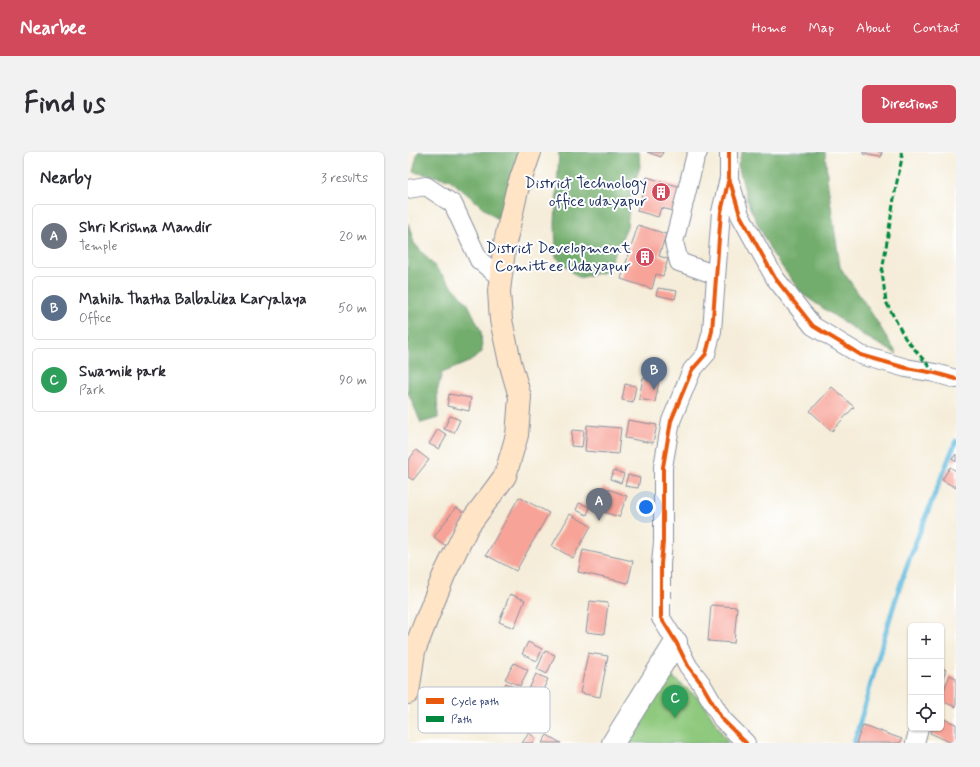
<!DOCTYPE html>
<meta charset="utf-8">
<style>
body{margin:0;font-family:Mynerve,sans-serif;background:#f2f2f3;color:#2b2b33}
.controls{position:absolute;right:12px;bottom:12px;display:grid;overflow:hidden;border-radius:6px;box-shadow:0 1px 3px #0004}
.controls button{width:36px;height:36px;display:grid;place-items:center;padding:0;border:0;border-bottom:1px solid #e1e1e2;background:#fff;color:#2b2b33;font:20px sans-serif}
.you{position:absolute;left:238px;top:355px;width:14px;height:14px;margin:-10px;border:3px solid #fff;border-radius:50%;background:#1a73e8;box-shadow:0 0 0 6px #1a73e833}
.badge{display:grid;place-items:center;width:26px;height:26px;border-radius:50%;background:#d1495b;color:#fff;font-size:13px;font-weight:700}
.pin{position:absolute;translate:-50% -33px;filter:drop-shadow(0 1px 2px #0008)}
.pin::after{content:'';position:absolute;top:21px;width:14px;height:12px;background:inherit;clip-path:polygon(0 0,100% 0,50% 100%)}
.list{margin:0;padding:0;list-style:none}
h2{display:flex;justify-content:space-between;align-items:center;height:52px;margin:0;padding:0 16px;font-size:17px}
h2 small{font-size:13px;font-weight:400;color:#7c7c81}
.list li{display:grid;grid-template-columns:26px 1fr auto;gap:12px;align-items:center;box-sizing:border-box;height:64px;margin:0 8px 8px;padding:0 8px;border:1px solid #e1e1e2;border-radius:6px}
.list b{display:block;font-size:15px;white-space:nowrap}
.list p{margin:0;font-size:13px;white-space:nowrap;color:#7c7c81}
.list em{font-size:13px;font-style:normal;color:#7c7c81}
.icon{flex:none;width:22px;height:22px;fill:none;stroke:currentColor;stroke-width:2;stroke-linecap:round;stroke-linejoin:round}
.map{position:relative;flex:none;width:548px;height:591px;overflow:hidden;border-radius:6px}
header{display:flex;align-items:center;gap:24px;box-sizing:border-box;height:56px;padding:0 20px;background:#d1495b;color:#fff}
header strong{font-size:19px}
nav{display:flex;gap:22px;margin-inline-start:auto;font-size:14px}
.intro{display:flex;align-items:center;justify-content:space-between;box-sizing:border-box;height:96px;padding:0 24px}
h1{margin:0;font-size:28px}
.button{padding:10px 18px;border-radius:6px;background:#d1495b;color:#fff;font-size:14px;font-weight:700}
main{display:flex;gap:24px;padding:0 24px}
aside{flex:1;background:#fff;border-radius:6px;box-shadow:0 1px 3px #0004}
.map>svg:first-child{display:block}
.green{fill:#8fc97e;stroke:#557c6e}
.forest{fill:#73ad6d;stroke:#476e66}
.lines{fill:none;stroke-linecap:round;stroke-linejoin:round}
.stream{stroke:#60bbde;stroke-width:5}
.building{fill:#f7a397}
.minor-casing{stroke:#888e9c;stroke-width:20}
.tertiary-casing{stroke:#888e9c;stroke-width:24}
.secondary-casing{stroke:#888e9c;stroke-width:24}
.minor{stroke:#fff;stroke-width:18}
.tertiary{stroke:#fff;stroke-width:22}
.secondary{stroke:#ffe4c6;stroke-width:22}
.quiet{stroke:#00873e;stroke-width:3;stroke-dasharray:6 3;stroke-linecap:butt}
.cycleway-casing{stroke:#fff;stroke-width:6}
.cycleway{stroke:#e8590c;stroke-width:4}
.labels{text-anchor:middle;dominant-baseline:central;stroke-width:4;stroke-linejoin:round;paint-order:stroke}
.poi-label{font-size:16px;fill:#1b2f5e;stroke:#fff;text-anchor:end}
.key{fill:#fff;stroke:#bbc1cf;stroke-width:1}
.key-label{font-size:11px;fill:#1b2f5e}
</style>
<header>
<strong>Nearbee</strong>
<nav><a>Home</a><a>Map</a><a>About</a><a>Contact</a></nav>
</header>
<div class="intro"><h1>Find us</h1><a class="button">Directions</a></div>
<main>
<aside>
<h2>Nearby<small>3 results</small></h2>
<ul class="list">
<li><span class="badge" style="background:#6b7280">A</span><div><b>Shri Krishna Mandir</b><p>Temple</p></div><em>20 m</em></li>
<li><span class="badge" style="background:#5c6f8a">B</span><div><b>Mahila Thatha Balbalika Karyalaya</b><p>Office</p></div><em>50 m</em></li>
<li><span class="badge" style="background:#2e9e5b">C</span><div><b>Swamik park</b><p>Park</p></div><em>90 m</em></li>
</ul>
</aside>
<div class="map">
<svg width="548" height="591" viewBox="0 0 548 591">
<rect width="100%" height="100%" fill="#fff"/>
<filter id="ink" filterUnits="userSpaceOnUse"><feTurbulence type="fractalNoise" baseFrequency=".025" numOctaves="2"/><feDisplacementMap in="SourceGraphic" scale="8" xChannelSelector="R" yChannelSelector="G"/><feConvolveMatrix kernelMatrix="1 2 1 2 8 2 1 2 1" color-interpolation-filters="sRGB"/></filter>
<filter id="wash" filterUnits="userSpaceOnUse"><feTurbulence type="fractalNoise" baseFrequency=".012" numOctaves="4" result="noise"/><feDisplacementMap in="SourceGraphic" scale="16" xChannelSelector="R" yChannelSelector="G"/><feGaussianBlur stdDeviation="0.9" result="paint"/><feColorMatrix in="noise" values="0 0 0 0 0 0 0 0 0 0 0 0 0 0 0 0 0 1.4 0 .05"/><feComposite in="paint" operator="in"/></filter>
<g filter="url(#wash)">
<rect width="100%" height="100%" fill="#f5edd9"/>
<path class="green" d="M257,519L294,549L320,591H216Z"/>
<g class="forest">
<path d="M10,0H114L89,67L41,27L5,20Z"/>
<path d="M151,0H231L232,15L222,45L219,75L207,101L196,120L171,126L148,105L147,72Z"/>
<path d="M334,0H417L420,34L432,115L461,157L489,202L458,185L394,142L364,101L341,54L330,13Z"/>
<path d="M0,71L6,91L60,152L73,179L74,200L63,209L34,221L29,240L30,266L13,271L0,240Z"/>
</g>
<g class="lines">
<path class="stream" d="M446,591C464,530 479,468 501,408C516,368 532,329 548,289"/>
</g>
<g id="blocks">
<g class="building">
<path d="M239,0H255L253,5Z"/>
<path d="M455,0H474L473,5L455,2Z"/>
<path d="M239,25L273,35L266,59L253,56L250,65L229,59Z"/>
<path d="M230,73L258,82L251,104L260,107L255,124L248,122L244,137L213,127Z"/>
<path d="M250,136L269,139L267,147L248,143Z"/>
<path d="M235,226L251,229L247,250L231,247Z"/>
<path d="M217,232L228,234L225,250L214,248Z"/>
<path d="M424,235L446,255L424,279L402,259Z"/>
<path d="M41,242L63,246L61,259L39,254Z"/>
<path d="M42,264L52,268L46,281L36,277Z"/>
<path d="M220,268L249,273L245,291L217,286Z"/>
<path d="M179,273L213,276L210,302L177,299Z"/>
<path d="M30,277L39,283L31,297L21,292Z"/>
<path d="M164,278L176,279L174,295L163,294Z"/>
<path d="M8,298L21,308L5,328L0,325V309Z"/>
<path d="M548,302V310L544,307Z"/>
<path d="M542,315L548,319V336L534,328Z"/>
<path d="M206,318L216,322L213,331L202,327Z"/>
<path d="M220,323L232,326L230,336L217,334Z"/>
<path d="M195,335L219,344L211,365L187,357Z"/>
<path d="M111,345L141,361L108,419L78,403Z"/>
<path d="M171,351L182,355L179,363L168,358Z"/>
<path d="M48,355L60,364L38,394L26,385Z"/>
<path d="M162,362L183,374L165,406L144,394Z"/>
<path d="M175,398L225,409L220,431L170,420Z"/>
<path d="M102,442L117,448L106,476L91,470Z"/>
<path d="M182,449L200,451L196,482L178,480Z"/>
<path d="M303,453L329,455L326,491L300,489Z"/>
<path d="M120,490L134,497L129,509L114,502Z"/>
<path d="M137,499L147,503L139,522L129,517Z"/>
<path d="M180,501L200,504L192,545L172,541Z"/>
<path d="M106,511L120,518L112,534L97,527Z"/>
<path d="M533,516L538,518L533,531Z"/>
<path d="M128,522L140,527L132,544L120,539Z"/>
<path d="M542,523L548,526V555L533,549V545Z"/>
<path d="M98,531L109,537L104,546L93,541Z"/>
<path d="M533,566L548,572V591H544L522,581L524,576H533Z"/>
<path d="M455,573L494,587L492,591H448Z"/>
<path d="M121,581L128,586L125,591H114Z"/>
<path d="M139,583L153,591H134Z"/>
</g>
</g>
</g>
<g filter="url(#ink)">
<use href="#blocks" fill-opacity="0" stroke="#888e9c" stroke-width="1"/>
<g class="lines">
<defs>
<g id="minor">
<path d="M290,0L287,6L266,90L271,110L308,123"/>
<path d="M321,0V26L313,60L304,179L298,202L284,218L263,269L255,315V390L253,412V466L268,490L280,514L293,531L314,567L338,591"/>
<path d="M321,27L332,63L367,126L405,174L453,203L498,216L527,221L548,227"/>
<path d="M0,37L18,34L45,52L71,108L93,126"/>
<path d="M507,591L511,576"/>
</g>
<path id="tertiary" d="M205,591L268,490"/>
<path id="secondary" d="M0,541L6,499L36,423L60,374L97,324L109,283L112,245L102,210L93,168L91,139L97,91L109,38L122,0"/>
</defs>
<use href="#minor" class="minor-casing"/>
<use href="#tertiary" class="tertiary-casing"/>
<use href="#secondary" class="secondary-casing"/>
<use href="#minor" class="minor"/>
<use href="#tertiary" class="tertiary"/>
<use href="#secondary" class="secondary"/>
<path class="quiet" d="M493,0L494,6L488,34L474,120L478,150L497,186L526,220"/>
<defs>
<g id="cycleway">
<path d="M321,0V26L313,60L304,179L298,202L284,218L263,269L255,315V390L253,412V466L268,490L280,514L293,531L314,567L338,591"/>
<path d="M321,26L332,63L367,126L405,174L453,203L498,216L527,221L548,227"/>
</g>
</defs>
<use href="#cycleway" class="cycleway-casing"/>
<use href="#cycleway" class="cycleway"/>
</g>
</g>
<defs>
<symbol id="building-disc" viewBox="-11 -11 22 22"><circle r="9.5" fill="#d1495b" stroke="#fff"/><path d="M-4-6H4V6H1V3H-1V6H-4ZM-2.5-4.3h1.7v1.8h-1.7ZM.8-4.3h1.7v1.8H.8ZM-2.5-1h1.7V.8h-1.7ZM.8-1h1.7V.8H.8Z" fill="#fff"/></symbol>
</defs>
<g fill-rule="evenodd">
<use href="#building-disc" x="242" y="29" width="22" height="22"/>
<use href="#building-disc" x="226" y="94" width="22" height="22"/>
</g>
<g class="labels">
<g class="poi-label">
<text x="239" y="31">District Technology<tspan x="239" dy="18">office udayapur</tspan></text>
<text x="223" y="96">District Development<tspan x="223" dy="18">Comittee Udayapur</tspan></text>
</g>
</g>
<rect x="10" y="535" width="132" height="46" rx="6" class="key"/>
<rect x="18" y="546" width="18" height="6" fill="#e8590c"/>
<rect x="18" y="564" width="18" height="6" fill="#00873e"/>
<g class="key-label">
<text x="43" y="553">Cycle path</text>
<text x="43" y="571">Path</text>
</g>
</svg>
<div class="controls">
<button>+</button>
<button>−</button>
<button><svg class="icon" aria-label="locate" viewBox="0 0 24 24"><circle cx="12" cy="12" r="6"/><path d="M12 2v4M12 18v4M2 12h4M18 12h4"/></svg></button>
</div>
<div class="you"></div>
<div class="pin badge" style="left:191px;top:369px;background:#6b7280">A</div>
<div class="pin badge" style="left:246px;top:238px;background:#5c6f8a">B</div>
<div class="pin badge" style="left:267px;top:566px;background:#2e9e5b">C</div>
</div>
</main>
